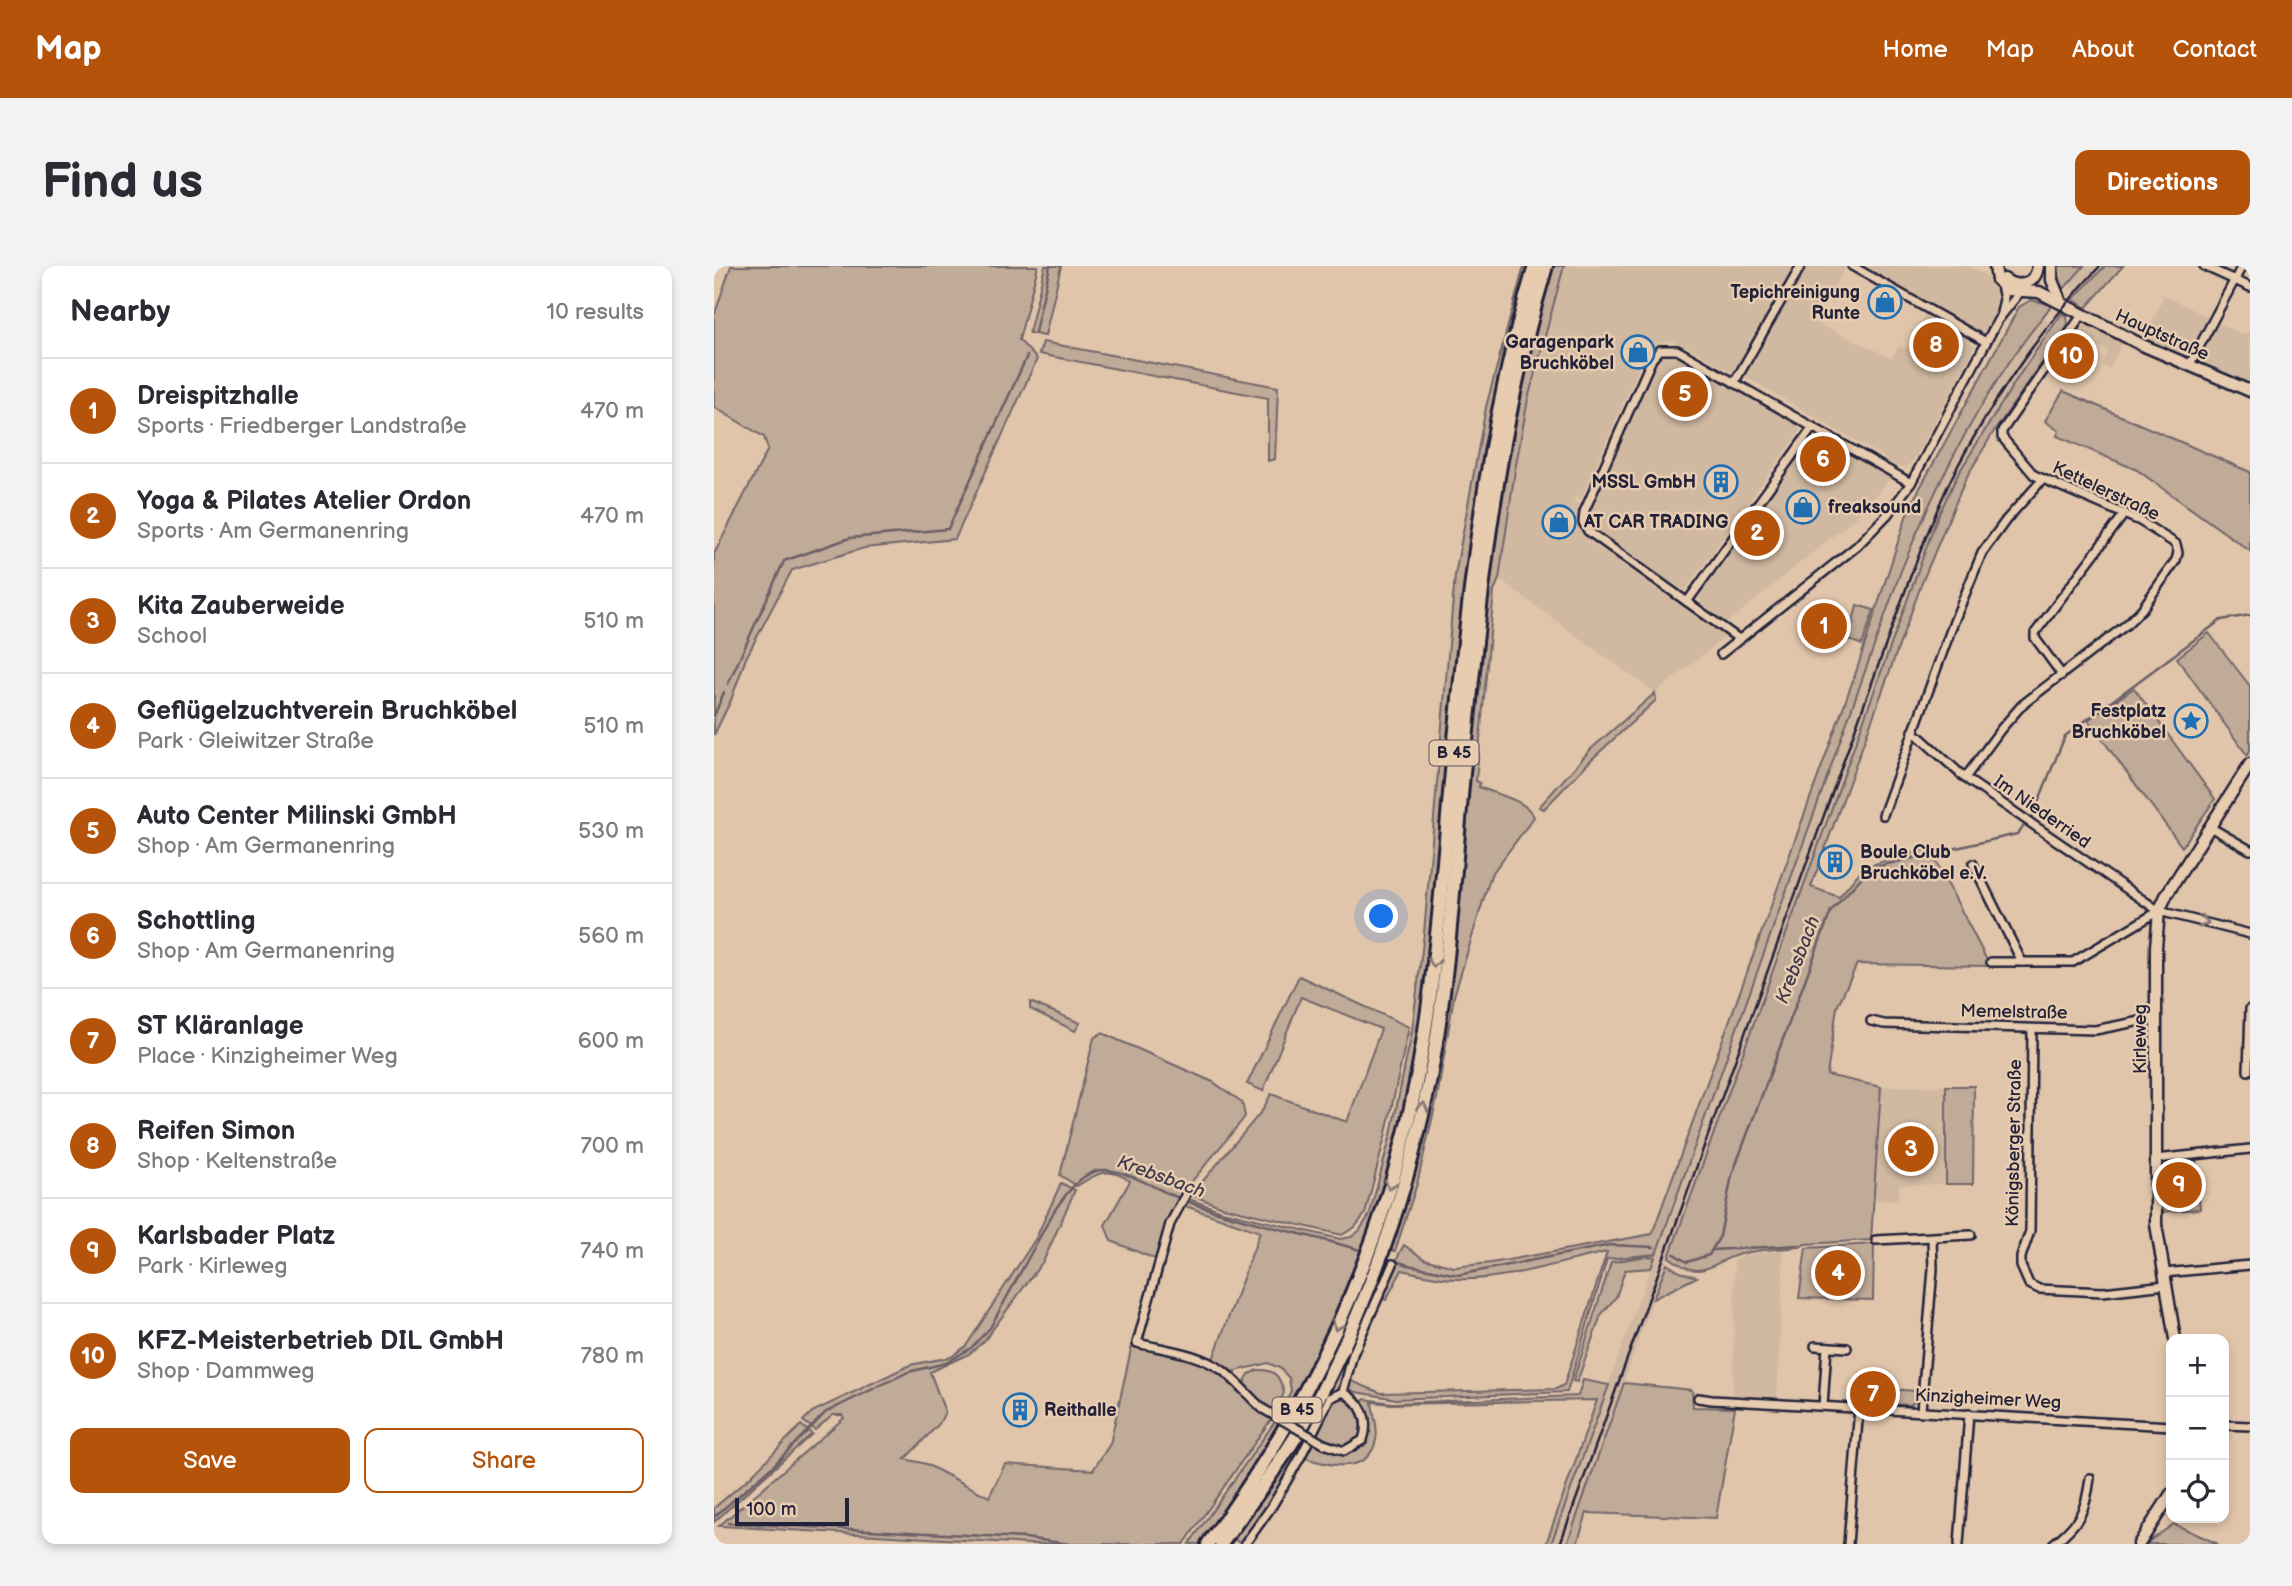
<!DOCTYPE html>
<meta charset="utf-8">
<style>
body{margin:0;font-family:"Balsamiq Sans",sans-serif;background:#f2f2f3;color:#2b2b33}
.controls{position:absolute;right:21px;bottom:21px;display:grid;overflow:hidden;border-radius:14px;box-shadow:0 4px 10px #0003}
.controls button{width:63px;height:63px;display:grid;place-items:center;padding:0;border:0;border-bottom:2px solid #e1e1e2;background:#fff;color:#2b2b33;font:35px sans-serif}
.scale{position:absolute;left:21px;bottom:18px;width:114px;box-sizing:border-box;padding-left:7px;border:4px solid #22223b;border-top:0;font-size:19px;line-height:24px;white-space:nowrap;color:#22223b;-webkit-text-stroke:5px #e8ccaf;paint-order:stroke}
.you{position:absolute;left:668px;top:651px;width:24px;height:24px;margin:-18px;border:5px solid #fff;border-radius:50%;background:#1a73e8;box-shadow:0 0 0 10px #1a73e833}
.badge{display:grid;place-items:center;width:46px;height:46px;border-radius:50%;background:#b45309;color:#fff;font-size:23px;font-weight:700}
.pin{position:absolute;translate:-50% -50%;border:4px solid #fff;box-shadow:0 2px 7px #0006}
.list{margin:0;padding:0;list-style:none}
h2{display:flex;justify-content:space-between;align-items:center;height:91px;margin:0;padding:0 28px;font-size:30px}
h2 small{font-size:23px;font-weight:400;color:#7c7c81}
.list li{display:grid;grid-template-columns:46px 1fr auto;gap:21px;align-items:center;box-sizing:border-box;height:105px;padding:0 28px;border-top:2px solid #e1e1e2}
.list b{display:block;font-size:26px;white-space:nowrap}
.list p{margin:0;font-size:23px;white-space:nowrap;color:#7c7c81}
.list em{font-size:23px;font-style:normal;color:#7c7c81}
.actions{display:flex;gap:14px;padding:21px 28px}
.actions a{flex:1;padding:16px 0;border:2px solid #b45309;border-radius:14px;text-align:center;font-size:24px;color:#b45309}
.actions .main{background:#b45309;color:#fff}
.icon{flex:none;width:38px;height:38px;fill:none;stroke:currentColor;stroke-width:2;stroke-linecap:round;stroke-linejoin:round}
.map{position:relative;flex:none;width:1536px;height:1278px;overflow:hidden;border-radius:14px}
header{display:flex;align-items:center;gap:42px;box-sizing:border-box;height:98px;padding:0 35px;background:#b45309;color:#fff}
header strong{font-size:33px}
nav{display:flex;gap:38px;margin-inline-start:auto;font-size:24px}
.intro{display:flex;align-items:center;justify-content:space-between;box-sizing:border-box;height:168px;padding:0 42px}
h1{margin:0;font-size:49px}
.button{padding:18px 32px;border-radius:14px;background:#b45309;color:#fff;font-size:24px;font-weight:700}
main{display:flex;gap:42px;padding:0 42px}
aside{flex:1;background:#fff;border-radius:14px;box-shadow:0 4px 10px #0003}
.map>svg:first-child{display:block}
.built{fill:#d0b8a1}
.green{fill:#c0aa98;stroke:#71666a;stroke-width:2}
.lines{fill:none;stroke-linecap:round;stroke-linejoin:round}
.stream{stroke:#6a5f66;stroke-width:2.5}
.street-casing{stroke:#22223b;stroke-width:12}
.secondary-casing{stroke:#22223b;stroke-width:15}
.highway-casing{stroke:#22223b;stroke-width:18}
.street{stroke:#e8ccaf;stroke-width:7}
.secondary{stroke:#e8ccaf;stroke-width:10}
.highway{stroke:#e8ccaf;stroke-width:12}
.rail{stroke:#22223b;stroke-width:2.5}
.street-bridge-casing{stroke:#22223b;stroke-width:12;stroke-linecap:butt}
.street-bridge{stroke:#e8ccaf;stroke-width:7}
.oneway{stroke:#857775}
.labels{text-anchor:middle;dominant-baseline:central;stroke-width:5;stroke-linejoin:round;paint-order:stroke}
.shield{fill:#e8ccaf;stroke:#5d555e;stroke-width:2}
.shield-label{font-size:16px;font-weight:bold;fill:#22223b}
.poi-label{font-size:18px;font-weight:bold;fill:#22223b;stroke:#e8ccaf;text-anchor:end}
.street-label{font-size:18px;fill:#22223b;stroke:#e8ccaf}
.water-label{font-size:19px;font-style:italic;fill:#403c4d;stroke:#e8ccaf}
</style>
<header>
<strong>Map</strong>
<nav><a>Home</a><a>Map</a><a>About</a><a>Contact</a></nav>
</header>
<div class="intro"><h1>Find us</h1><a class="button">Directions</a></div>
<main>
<aside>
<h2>Nearby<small>10 results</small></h2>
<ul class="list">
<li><span class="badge">1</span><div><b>Dreispitzhalle</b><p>Sports · Friedberger Landstraße</p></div><em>470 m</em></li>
<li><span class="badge">2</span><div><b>Yoga &amp; Pilates Atelier Ordon</b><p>Sports · Am Germanenring</p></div><em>470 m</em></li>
<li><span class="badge">3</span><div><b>Kita Zauberweide</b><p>School</p></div><em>510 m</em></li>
<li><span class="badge">4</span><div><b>Geflügelzuchtverein Bruchköbel</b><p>Park · Gleiwitzer Straße</p></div><em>510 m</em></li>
<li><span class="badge">5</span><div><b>Auto Center Milinski GmbH</b><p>Shop · Am Germanenring</p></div><em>530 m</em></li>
<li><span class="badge">6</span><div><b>Schottling</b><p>Shop · Am Germanenring</p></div><em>560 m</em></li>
<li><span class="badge">7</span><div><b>ST Kläranlage</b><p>Place · Kinzigheimer Weg</p></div><em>600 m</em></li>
<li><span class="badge">8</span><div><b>Reifen Simon</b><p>Shop · Keltenstraße</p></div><em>700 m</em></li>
<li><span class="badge">9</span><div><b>Karlsbader Platz</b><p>Park · Kirleweg</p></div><em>740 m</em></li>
<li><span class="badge">10</span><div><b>KFZ-Meisterbetrieb DIL GmbH</b><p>Shop · Dammweg</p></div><em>780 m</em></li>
</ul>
<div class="actions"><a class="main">Save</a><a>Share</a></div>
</aside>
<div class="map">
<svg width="1536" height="1278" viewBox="0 0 1536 1278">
<rect width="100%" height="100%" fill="#e0c5aa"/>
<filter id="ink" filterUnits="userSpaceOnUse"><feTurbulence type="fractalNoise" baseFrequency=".0143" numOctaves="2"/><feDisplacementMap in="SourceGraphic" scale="14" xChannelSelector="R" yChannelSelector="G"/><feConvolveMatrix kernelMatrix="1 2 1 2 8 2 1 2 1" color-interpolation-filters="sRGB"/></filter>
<g filter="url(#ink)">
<g class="built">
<path d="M850,0H1081L1024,99L1019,104L1016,105L974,81L970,82L957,74L942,77L931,88L867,233L862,231L859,236L864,238L863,257L872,273L1011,371L941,427L785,313L801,204L814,133Z"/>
<path d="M1094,0H1127L1131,2L1100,56L1178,92L1185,80L1192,83L1211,48L1253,72L1260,79L1257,90L1201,192L1193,201L1181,200L1174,197L1173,193L1032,111L1034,103Z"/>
<path d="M1153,0H1255L1276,12L1274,16L1281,21L1282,28L1287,30L1283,47L1269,69Z"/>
<path d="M1370,0H1391L1365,26L1354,19Z"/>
<path d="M1450,29L1529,69L1536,65V121L1431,75Z"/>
<path d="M1328,51L1338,59L1304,111L1223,252L939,1033L853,1278H837L1187,305L1210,246L1232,202L1291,105Z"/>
<path d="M1375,59L1409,74L1396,102L1388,99L1394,85L1378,77L1362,104L1343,91L1365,61Z"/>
<path d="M952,89L966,91L1080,156L1086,165L971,324L963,321L883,264L879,260L876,249L941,98Z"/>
<path d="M1106,172L1177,212L1141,252L1013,357L987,337L986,331L988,325L1095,176Z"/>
<path d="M1232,820V918L1185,919V934H1160L1167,821Z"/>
<path d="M1070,984L1063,1133L1019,1129L1021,994L1031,989Z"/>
</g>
<g class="green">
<path d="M17,0H324L305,74L323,93L241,273L150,282L78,304L32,392L17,434L0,469V288L54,183L50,171L0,141V50Z"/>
<path d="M331,0H347L331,70L315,67Z"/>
<path d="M810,0H816C787,107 760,216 749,327C742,398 735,469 729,540C721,646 713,750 689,853C665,958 621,1057 571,1152L565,1148L577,1125L575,1112L566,1102L554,1097L518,1106L499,1093L546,966L471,940L475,933L508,945L626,973L637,971L645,965L655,950L677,868L698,765L710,667L741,309L772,141Z"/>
<path d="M838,0H850L814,133L801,204L785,313L780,325L762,515L766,517L765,521C781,528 813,534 820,551L777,609L740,730L723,832L703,918L681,985L673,983L716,831L779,269L805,124Z"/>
<path d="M1344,0H1370L1350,23L1345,16Z"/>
<path d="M1391,0H1409L1372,42L1359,33Z"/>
<path d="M1317,34L1338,39C1274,117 1224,212 1187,305L942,988L893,993L853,1126L682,1133L642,1126L635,1122V1114L667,1127L842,1123L850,1119L893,986C847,996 789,1015 742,1013C724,1013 706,1008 688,1004L672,1034L667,1032L686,986L690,979L710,993L740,1001L777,997L938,968L1142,406L1195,242L1305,41Z"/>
<path d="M1348,47L1353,51L1354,60L1279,167L1252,212L1209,314L1097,621L1125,631L1150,601L1215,582L1276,700L1143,698L1123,741L1113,809L1167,821L1157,974L1091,978L1086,981C1068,983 1048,983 1031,987C995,994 992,1019 955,991L1223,252L1244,208L1304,111Z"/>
<path d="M329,76L564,121L561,193L554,195V132L325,88Z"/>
<path d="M1349,125L1536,206V285L1423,204L1343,170L1345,165L1331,155Z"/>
<path d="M1143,339L1160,344L1148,379L1135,374Z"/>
<path d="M1495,367L1536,420V485L1533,489L1463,392Z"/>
<path d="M1420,422L1501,533L1468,581L1374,454Z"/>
<path d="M941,427L942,434L877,494L830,543L825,541L877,483Z"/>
<path d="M585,710L695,761L672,867L651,948L641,961L628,969L509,941L477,929L548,845L557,828L633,856L667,763L587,731L549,825L533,818Z"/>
<path d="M316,736L366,757L361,765L316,743Z"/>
<path d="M388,767L499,816L528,836L531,850L527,856L469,926L453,958L441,993L397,975L391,959L416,915C394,900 383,907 363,920L346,909L380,772Z"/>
<path d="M1232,820H1260L1259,918H1232Z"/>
<path d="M1482,893L1486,943L1446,946V895Z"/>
<path d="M347,917L361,924L330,994L270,1075L255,1088L216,1106L231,1146L225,1158L191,1193L212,1198L275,1231L291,1198L379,1204L396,1178L418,1079C449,1085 485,1087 510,1109C527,1124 539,1141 558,1152L470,1278H315L5,1260L130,1152L128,1149H119L101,1164L89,1155L98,1146L196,1099L237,1091L252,1080L322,972Z"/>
<path d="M1160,978L1159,1034L1085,1032L1092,982Z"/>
<path d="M933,990L941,991L937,1002L911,1004L902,1031L887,1049L863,1116L859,1115L897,996Z"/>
<path d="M669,995L677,998L627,1123L614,1131L596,1167L591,1164Z"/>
<path d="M953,998L966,1006L983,1011L939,1033Z"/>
<path d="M543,1104C561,1103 566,1110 570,1127L561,1146L551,1140L529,1119L535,1108Z"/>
<path d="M869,1114L895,1119L837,1278H832L883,1134L677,1138L658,1136C659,1148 665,1162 662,1174C654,1209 616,1200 591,1192L563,1241L537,1278H534L598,1175C617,1186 631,1191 650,1177C657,1161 655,1152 647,1137L651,1133L678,1137L864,1130Z"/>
<path d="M910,1117L978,1124L979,1141L1021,1142L1002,1252L873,1247L863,1278H853Z"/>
<path d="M1154,1122L1204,1125L1203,1134L1196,1139L1154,1137Z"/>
<path d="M626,1132C652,1140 659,1181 627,1180C618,1180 609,1174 601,1169L620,1136Z"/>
<path d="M562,1154L569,1159L539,1206L486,1278H475Z"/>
<path d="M87,1159L98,1168L0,1256V1242L35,1212Z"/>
<path d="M589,1170L593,1173C573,1209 551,1244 527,1278L520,1273Z"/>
<path d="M1460,1258L1504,1278H1431Z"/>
</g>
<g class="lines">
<g class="stream">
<path d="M321,66L336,0"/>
<path d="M14,418L70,295L136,272L234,263L313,90"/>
<path d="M0,450L10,426"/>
<path d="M998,984L1085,979"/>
<path d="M960,988L973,996L995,989L1006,970L1018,909L1117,645L1156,602L1303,568L1319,549L1351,470L1507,354L1536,349"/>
<path d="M669,991L694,999L744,1009L896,979L940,981"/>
<path d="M0,1251L58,1201L112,1146L194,1106L232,1097L257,1082L276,1062L340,945C351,930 363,911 382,905C401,899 436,919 453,927C516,955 584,965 649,985"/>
<path d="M14,1257L311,1272L356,1278"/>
</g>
<defs>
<g id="street">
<path d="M1138,0L1272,76"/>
<path d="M1490,0L1536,21"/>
<path d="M1287,47L1290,33L1287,20"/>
<path d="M1476,98L1528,0"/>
<path d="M1020,117L1087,0"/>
<path d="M973,336L1099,161"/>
<path d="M1025,373L874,265L869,256L870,246L938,93L946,84H963L1197,217"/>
<path d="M1007,388L1143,280L1174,248L1197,217L1284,54L1309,22"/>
<path d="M1348,409L1321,372V367L1411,247"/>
<path d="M1199,465L1251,512L1445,645L1536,668"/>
<path d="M1251,512L1287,463L1308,439L1412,359L1428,343L1462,294L1464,287L1462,278L1426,255L1320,209L1288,171V165L1368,49"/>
<path d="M1169,549L1239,358L1268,287L1292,254L1329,213"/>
<path d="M1496,561L1536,584"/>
<path d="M1259,598L1308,696"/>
<path d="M1277,696H1359L1445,645"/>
<path d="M1157,755L1170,758L1381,764L1442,752"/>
<path d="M1318,763L1316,965L1307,991V1000L1315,1018L1325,1023L1389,1026L1452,1019"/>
<path d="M1534,805L1536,743"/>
<path d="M1442,893L1536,883"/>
<path d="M472,928L456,958L423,1077C452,1084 484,1087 508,1104C523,1115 535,1131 549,1143"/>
<path d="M1162,974L1257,969"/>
<path d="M1450,1007L1536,999"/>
<path d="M1101,1080L1133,1082"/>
<path d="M629,1126L639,1088L679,998"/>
<path d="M984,1132L998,1134L1457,1160"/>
<path d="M1109,1140L1113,1081"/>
<path d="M1207,1145L1219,1003L1218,972"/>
<path d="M1510,1159L1536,1160"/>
<path d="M610,1178L630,1185L649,1174C656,1153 648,1137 629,1126"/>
<path d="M531,1278L558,1240L586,1192L616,1132L629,1126"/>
<path d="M1134,1278L1145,1142"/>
<path d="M1245,1278L1255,1148"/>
<path d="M1339,1278C1365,1258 1372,1245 1376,1212"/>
</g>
<g id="secondary">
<path d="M1281,0L1283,14L1294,24L1325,26L1428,79L1536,125"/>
<path d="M1338,0V14L1346,34"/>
<path d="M1290,13C1304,24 1322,18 1324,0"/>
<path d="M1461,1073L1442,958V681L1445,645L1453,628L1536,498"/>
<path d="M1425,1278L1457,1228"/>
</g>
<g id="highway">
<path d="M494,1278C595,1142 670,984 702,817C721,718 728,617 737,516C753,342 770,168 821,0"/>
<path d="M507,1278C546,1224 587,1170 616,1109C661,1018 695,916 715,817C733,723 739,625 747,530C763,351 780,173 832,0"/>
</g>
</defs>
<use href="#street" class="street-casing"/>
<use href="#secondary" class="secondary-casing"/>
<use href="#highway" class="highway-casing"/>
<use href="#street" class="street"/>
<use href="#secondary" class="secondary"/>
<use href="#highway" class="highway"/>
<path class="rail" d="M846,1278L1197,309C1211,274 1224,238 1241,205C1280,132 1329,60 1386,0"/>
<defs>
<path id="street-bridge" d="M549,1143L610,1178"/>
</defs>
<use href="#street-bridge" class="street-bridge-casing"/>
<use href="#street-bridge" class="street-bridge"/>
</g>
<defs><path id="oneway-chevron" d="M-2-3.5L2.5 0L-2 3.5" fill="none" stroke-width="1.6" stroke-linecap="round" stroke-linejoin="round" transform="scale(1.75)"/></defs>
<g class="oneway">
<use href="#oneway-chevron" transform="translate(1490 656) rotate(14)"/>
<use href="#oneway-chevron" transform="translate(720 697) rotate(96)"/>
<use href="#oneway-chevron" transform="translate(709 841) rotate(-77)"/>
<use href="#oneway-chevron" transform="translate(676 919) rotate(107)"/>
<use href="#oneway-chevron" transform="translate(623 1060) rotate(113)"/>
</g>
</g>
<defs>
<symbol id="shop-ring" viewBox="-11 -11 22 22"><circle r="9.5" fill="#e8ccaf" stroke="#1f6fb2" stroke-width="1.5"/><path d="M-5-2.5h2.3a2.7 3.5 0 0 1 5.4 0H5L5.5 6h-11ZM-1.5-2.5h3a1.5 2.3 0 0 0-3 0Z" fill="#1f6fb2"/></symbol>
<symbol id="building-ring" viewBox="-11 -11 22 22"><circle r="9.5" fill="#e8ccaf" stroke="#1f6fb2" stroke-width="1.5"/><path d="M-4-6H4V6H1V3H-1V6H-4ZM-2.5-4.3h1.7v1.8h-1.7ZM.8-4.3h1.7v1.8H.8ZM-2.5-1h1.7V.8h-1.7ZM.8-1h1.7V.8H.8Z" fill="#1f6fb2"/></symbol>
<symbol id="sight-ring" viewBox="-11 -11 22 22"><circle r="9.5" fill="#e8ccaf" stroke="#1f6fb2" stroke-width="1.5"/><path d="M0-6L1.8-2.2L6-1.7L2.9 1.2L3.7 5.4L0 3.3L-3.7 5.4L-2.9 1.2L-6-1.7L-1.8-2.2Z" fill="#1f6fb2"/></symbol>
</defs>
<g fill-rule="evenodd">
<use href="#shop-ring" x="1152" y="17" width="38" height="38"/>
<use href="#shop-ring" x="905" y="67" width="38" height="38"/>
<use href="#building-ring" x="988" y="197" width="38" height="38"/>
<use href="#shop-ring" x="1070" y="222" width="38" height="38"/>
<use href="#shop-ring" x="826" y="237" width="38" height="38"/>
<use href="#sight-ring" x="1458" y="436" width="38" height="38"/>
<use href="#building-ring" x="1102" y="577" width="38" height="38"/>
<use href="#building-ring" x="287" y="1125" width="38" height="38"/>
</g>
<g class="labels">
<g class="shield">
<rect x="715.5" y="474.5" width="49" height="25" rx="5"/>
<rect x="558.5" y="1131.5" width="49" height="25" rx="5"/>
</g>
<g class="shield-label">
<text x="740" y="487">B 45</text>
<text x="583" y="1144">B 45</text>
</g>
<g class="poi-label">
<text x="1146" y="26">Tepichreinigung<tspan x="1146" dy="21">Runte</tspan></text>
<text x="900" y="76">Garagenpark<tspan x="900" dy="21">Bruchköbel</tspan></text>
<text x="982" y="216">MSSL GmbH</text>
<text x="1114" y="241" text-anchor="start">freaksound</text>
<text x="870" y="256" text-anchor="start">AT CAR TRADING</text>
<text x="1452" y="445">Festplatz<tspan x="1452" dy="21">Bruchköbel</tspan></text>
<text x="1146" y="586" text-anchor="start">Boule Club<tspan x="1146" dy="21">Bruchköbel e.V.</tspan></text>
<text x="330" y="1144" text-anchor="start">Reithalle</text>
</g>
<g class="street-label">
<text transform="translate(1448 69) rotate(24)">Hauptstraße</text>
<text transform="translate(1392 225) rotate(25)">Kettelerstraße</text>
<text transform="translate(1328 546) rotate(35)">Im Niederried</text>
<text transform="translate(1300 746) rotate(1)">Memelstraße</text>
<text transform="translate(1426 773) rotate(-90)">Kirleweg</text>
<text transform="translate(1300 877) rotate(-89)">Königsberger Straße</text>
<text transform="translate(1274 1133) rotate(3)">Kinzigheimer Weg</text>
</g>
<g class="water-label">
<text transform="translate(1084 694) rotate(-69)">Krebsbach</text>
<text transform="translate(447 911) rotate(20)">Krebsbach</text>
</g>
</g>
</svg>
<div class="controls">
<button>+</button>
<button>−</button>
<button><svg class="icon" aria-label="locate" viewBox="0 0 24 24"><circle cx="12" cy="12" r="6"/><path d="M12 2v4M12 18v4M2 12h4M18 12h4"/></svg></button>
</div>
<div class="scale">100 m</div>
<div class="you"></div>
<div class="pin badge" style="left:1110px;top:360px">1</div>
<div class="pin badge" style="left:1043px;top:267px">2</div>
<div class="pin badge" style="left:1197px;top:883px">3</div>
<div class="pin badge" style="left:1124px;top:1007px">4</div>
<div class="pin badge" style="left:971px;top:128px">5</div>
<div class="pin badge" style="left:1109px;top:193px">6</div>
<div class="pin badge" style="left:1159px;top:1128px">7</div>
<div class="pin badge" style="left:1222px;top:79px">8</div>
<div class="pin badge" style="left:1465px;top:919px">9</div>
<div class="pin badge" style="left:1357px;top:90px">10</div>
</div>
</main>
